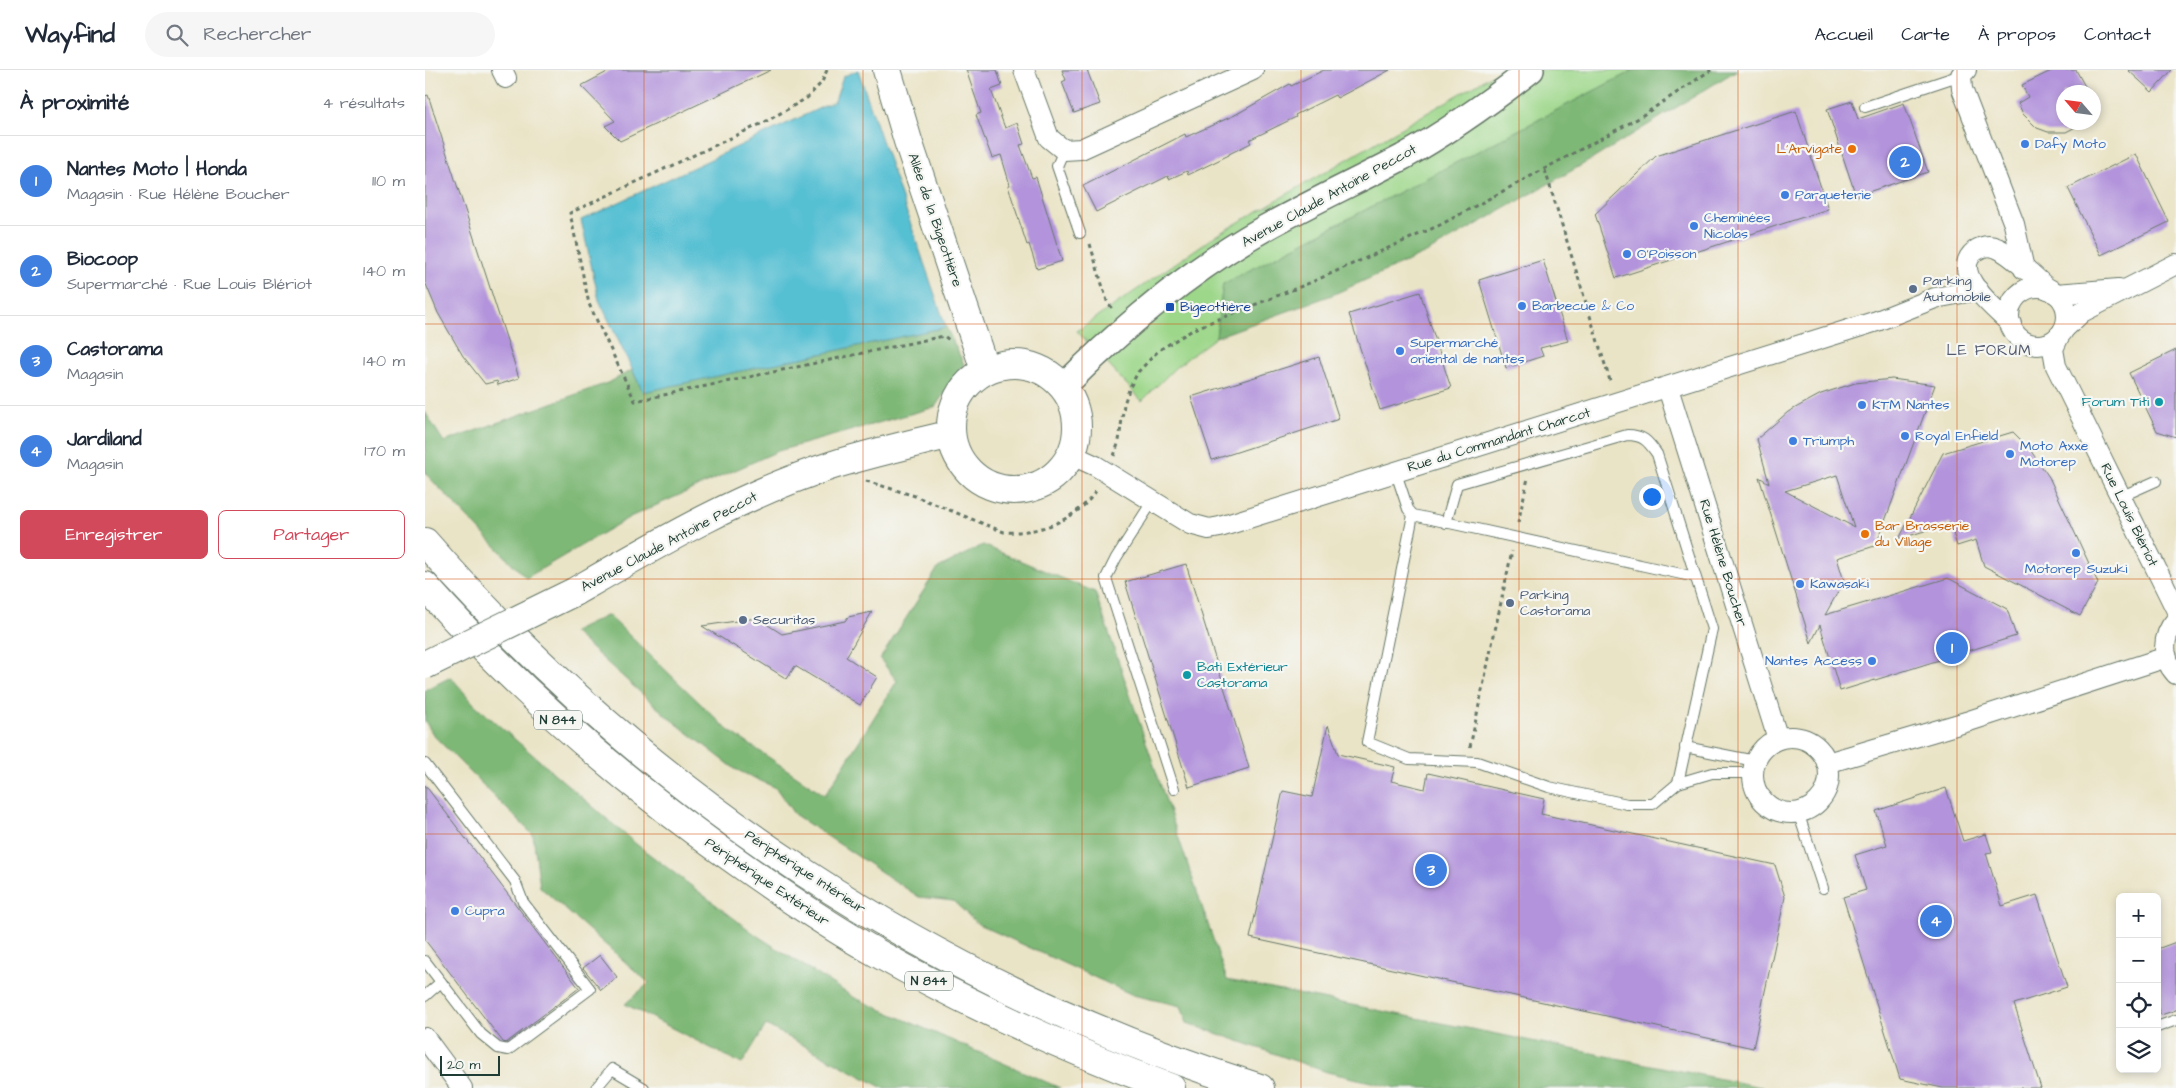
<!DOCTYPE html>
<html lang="fr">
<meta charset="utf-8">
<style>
body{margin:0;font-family:"Architects Daughter",sans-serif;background:#f6f6f7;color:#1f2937}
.controls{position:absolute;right:15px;bottom:15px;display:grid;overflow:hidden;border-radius:8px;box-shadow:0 2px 8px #0003}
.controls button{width:45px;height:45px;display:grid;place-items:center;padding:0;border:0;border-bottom:1px solid #e0e1e3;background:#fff;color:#1f2937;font:25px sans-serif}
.compass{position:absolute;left:1631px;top:15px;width:45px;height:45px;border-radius:50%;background:#fff;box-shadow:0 2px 8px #0003;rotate:298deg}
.scale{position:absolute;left:15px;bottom:12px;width:60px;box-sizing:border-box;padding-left:5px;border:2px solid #1f3d34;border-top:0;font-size:14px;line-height:18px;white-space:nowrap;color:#1f3d34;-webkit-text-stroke:4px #f6f6f2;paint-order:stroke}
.you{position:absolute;left:1226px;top:426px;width:18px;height:18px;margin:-12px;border:4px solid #fff;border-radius:50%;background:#1a73e8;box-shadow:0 0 0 8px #1a73e833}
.badge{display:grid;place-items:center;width:32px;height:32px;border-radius:50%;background:#d1495b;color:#fff;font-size:16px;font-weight:700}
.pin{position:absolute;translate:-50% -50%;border:2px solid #fff;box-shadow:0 1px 5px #0006}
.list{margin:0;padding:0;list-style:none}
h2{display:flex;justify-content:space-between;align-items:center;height:65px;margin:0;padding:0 20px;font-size:21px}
h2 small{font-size:16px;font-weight:400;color:#747a83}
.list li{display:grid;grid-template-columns:32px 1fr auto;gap:15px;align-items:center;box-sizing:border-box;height:90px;padding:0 20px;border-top:1px solid #e0e1e3}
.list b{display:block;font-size:19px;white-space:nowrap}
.list p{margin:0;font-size:16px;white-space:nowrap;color:#747a83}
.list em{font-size:16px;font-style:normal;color:#747a83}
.actions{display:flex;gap:10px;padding:15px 20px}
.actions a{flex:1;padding:11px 0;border:1px solid #d1495b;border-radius:8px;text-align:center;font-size:18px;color:#d1495b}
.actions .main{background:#d1495b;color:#fff}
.icon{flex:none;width:28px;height:28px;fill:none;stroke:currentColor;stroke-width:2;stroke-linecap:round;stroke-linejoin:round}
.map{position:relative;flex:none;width:1751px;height:1018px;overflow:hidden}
header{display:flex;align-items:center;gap:30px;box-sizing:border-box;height:70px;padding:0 25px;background:#fff;border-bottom:1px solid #e0e1e3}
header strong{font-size:24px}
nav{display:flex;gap:28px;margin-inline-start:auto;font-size:18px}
.search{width:350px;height:45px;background:#f6f6f7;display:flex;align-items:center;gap:12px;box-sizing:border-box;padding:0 18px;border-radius:28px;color:#747a83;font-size:19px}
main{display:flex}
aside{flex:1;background:#fff}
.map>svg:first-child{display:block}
.green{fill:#9dd78a;stroke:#5e8a5f}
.forest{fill:#7eb876;stroke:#4e7a55}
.water{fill:#57c0d3;stroke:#3b7e84}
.building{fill:#b394dc;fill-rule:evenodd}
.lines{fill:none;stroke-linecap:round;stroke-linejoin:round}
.service-casing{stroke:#667767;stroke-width:12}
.minor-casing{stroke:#667767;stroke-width:22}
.tertiary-casing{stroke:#667767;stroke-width:28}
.secondary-casing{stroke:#667767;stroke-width:30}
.trunk-casing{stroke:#667767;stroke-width:30}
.path{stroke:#667767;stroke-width:3;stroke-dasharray:4 4;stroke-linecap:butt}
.service{stroke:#fff;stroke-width:10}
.minor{stroke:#fff;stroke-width:20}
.tertiary{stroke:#fff;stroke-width:25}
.secondary{stroke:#fff;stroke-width:28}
.trunk{stroke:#fff;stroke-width:28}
.secondary-bridge-casing{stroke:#667767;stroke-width:30;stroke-linecap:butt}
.secondary-bridge{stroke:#fff;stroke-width:28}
.grid{fill:none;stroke:#d45610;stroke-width:1;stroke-opacity:0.55}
.shop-dot{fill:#3f7fe0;stroke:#f6f6f2;stroke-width:2}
.food-dot{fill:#e8710a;stroke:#f6f6f2;stroke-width:2}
.service-dot{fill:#5c6f8a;stroke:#f6f6f2;stroke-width:2}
.transit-dot{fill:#1a4fb4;stroke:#f6f6f2;stroke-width:2}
.culture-dot{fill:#0f9aa8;stroke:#f6f6f2;stroke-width:2}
.labels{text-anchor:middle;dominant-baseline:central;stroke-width:4.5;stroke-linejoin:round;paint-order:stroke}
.shield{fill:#f6f6f2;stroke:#60746d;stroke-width:1}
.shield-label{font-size:12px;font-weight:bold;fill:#1f3d34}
.shop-label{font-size:14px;fill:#366cbe;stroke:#f6f6f2;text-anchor:start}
.food-label{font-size:14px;fill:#c56008;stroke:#f6f6f2;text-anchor:end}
.street-label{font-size:14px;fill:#1f3d34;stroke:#f6f6f2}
.service-label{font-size:14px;fill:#4e5e75;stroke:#f6f6f2;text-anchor:start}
.transit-label{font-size:14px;fill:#164399;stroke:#f6f6f2;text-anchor:start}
.culture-label{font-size:14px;fill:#0d838f;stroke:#f6f6f2;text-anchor:end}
.neighbourhood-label{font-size:15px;letter-spacing:1px;fill:#535b6f;stroke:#f6f6f2}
</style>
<header>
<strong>Wayfind</strong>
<div class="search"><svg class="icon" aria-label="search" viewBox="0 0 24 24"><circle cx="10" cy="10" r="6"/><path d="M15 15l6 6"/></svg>Rechercher</div>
<nav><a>Accueil</a><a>Carte</a><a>À propos</a><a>Contact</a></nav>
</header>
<main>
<aside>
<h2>À proximité<small>4 résultats</small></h2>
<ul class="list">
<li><span class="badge" style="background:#3f7fe0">1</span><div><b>Nantes Moto | Honda</b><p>Magasin · Rue Hélène Boucher</p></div><em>110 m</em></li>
<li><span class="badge" style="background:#3f7fe0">2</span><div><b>Biocoop</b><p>Supermarché · Rue Louis Blériot</p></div><em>140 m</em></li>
<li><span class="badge" style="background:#3f7fe0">3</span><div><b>Castorama</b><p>Magasin</p></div><em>140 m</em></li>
<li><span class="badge" style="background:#3f7fe0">4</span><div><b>Jardiland</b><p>Magasin</p></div><em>170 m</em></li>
</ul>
<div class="actions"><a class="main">Enregistrer</a><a>Partager</a></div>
</aside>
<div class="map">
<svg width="1751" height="1018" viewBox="0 0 1751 1018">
<rect width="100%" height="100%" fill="#f6f6f2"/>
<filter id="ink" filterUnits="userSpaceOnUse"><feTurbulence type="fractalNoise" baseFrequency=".02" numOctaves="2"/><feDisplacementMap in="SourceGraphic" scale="10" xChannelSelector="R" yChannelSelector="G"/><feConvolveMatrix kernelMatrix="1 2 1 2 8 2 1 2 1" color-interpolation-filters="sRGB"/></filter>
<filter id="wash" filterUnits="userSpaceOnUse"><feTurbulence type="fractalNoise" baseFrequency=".0096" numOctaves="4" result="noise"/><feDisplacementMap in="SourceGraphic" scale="20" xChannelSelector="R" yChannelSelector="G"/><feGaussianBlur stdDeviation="1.12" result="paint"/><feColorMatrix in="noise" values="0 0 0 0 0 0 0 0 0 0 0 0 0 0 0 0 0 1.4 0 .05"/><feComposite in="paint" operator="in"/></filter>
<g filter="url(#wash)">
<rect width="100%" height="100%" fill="#eae4c7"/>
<path class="green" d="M1076,0H1209L798,214L791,267L751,297L717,331L652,261L790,166Z"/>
<g class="forest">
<path d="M1209,0H1312L1171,87L1003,182L907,225L791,267L798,214Z"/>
<path d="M521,257L539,294L510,337L353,381L205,447L101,508L0,403V342L19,372L185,312L207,300L218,322Z"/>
<path d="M558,475L670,522L802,910L1341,1018H972L902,1002L762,953L756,936L708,925L553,854L528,831L494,827L369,744L351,718L310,699L244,648L148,562L183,545L303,660L400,725L472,611L455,589L513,498Z"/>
<path d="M26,607L49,634L211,774L331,865L428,927L635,1018H458L341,955L317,994L200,934L224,913L115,817L108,765L9,666L0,651V620Z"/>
</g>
<path class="water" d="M433,0L521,257L218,322L174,230L156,150L410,31L418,7Z"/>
<g id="blocks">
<g class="building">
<path d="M186,0H346L195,71L180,56L190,51L156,16Z"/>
<path d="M541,0H572L577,16L566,20L580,58L592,53L599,74L595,75L607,108L611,107L637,191L612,199L604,174L602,175L583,116L585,115L576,85L567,88L551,45L556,43Z"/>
<path d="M637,0H662L675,34L649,43L637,12L641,10Z"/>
<path d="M899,0H965L912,28L910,25L870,45L871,47L824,70L826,73L804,84V85L763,105L762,101L744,109L743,106L671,142L658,116L760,64L761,67L810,45L865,14L866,16Z"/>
<path d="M1628,0H1651L1663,22H1638V52H1660L1641,62H1623L1612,58L1598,44L1593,33L1603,27L1597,15Z"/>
<path d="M1703,0H1747L1727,22Z"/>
<path d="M3,25L94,308L73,315L72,311L60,314L38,286L13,243L0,212V26Z"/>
<path d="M1427,31L1433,49L1479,33L1503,102L1431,126L1402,39Z"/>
<path d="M1371,41L1403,139L1191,208L1170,144L1231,86Z"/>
<path d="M1711,84L1744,152L1676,185L1643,118Z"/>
<path d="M1118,190L1143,271L1115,278L1118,286L1081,298L1054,210Z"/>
<path d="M995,222L1026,318L955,340L924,244Z"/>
<path d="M1751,280V367L1732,361L1704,303Z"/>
<path d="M894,287L914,349L787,390L766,327Z"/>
<path d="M1467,309L1510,315L1453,470L1459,473L1412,488L1419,511L1400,545L1523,508L1582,539L1591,566L1415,621L1395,555L1386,573L1334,407L1344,413L1332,369L1363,342L1396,324L1430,313ZM1412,405L1429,457L1360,421Z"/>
<path d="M1588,362L1603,377L1624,407L1673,513L1655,546L1559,496L1551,470L1532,476L1525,453L1474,469L1518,383Z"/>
<path d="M761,494L824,698L764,717L700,512Z"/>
<path d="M447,542L421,587L452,607L435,635L370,596L362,609L277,556L332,548L357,564L420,551L423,547Z"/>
<path d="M903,655L913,684L970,697L966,711L1000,719L1003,703L1119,729L1116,744L1350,795L1360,827L1328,978L825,868L858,721L887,727Z"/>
<path d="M0,715L154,918L81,973L78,972L0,870Z"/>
<path d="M1521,718L1538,771L1561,764L1567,782L1561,783L1577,836L1612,825L1642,917L1589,934L1616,1018H1518L1475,1009L1418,827L1441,820L1430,785L1462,775L1451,741Z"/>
<path d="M1751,872V940L1736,945L1732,937V879Z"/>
<path d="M175,885L192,907L176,920L158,898Z"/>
</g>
</g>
</g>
<g filter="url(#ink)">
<use href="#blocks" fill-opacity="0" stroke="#667767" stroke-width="1"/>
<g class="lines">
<defs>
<g id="service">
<path d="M1440,37L1536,5"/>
<path d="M639,80L632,96L655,163"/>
<path d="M971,403L983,439L988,445L942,672L984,689L1052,692L1124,717L1202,734H1228L1253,713L1287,703H1319L1328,700"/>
<path d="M1695,427L1731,411"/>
<path d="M727,432L691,488L681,508L749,719"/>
<path d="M988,445L1270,507"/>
<path d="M1021,453L1032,414L1202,365C1218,365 1223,371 1232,384L1287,559L1253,713"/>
<path d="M1260,677L1330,691"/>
<path d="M0,694L90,811L98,832L165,919L83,980L73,978L56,964L0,891"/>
<path d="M1373,742L1398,818"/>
<path d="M0,926L16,912"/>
<path d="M1732,957L1751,950"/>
<path d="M171,1018L187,999L219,1018"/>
</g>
<g id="minor">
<path d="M77,0L81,8"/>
<path d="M599,0L624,68L639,80L656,79L828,0"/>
<path d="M1541,0L1536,5L1537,19L1589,154L1599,199"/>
<circle cx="1613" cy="246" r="29"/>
<path d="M1631,224L1694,219"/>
<path d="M1586,254C1571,239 1523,203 1550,181C1557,176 1565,175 1572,178C1587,184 1610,208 1623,219"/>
<path d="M1640,258L1657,242L1751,194"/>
<path d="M1634,266L1628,279L1631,296L1751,539"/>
<path d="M1243,318L1353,669"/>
<path d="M647,385L671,396L765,454L784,459L795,457L1452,251L1510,228L1553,220"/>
<path d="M1751,550C1737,566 1736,588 1751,604"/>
<circle cx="1366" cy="705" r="38"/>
<path d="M1402,693L1544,651L1742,587"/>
<path d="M0,968L37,1018"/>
</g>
<path id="tertiary" d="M639,316C699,256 765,200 840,158C885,133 932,111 978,87C1023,62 1065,32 1106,0"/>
<g id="secondary">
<path d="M462,0L483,71L560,300"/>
<circle cx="589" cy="357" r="63"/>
<path d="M149,522C232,474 317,424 408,395C447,383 487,374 526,364"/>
</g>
<g id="trunk">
<path d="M0,472C223,727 511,917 835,1018"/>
<path d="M0,516C97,625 209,721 329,804C369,832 409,859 452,883C546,936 645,981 746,1018"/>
</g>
</defs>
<use href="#service" class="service-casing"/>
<use href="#minor" class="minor-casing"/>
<use href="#tertiary" class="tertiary-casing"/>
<use href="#secondary" class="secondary-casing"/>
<use href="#trunk" class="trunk-casing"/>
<g class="path">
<path d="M402,0L397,12L382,28L340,52L145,143L164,234L210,331L519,266L524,270"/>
<path d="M1120,100L1186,314"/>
<path d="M665,174L682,231L689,241"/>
<path d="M689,386L694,371L699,334L705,317L713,302L734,280L771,258L887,212L1015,155L1212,49L1286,0"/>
<path d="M441,411L490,426L579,462C615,464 653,450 673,418"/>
<path d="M1093,453L1103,408"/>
<path d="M1045,677L1087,481"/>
</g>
<use href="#service" class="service"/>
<use href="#minor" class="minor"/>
<use href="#tertiary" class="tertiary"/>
<use href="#secondary" class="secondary"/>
<use href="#trunk" class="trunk"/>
<defs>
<path id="secondary-bridge" d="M0,595L149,522"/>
</defs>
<use href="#secondary-bridge" class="secondary-bridge-casing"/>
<use href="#secondary-bridge" class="secondary-bridge"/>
</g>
</g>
<path class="grid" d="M219,0V1018M438,0V1018M657,0V1018M876,0V1018M1094,0V1018M1313,0V1018M1532,0V1018M0,254H1751M0,509H1751M0,764H1751"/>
<g class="shop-dot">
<circle cx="1600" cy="74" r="5"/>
<circle cx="1360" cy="125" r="5"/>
<circle cx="1269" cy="156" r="5"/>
<circle cx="1202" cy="184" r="5"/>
<circle cx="1097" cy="236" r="5"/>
<circle cx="975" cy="281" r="5"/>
<circle cx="1437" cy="335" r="5"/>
<circle cx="1480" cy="366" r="5"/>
<circle cx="1368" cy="371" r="5"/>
<circle cx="1585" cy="384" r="5"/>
<circle cx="1651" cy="483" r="5"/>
<circle cx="1375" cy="514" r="5"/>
<circle cx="1447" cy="591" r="5"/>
<circle cx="30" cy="841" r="5"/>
</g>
<g class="food-dot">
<circle cx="1427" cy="79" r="5"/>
<circle cx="1440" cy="464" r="5"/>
</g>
<g class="service-dot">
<circle cx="1488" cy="219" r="5"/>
<circle cx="1085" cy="533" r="5"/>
<circle cx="318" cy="550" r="5"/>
</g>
<rect class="transit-dot" x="740" y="232" width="10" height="10" rx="2.5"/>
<g class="culture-dot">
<circle cx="1734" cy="332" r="5"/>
<circle cx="762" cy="605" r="5"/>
</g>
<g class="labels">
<g class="shield">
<rect x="109" y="640.5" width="48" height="19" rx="4"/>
<rect x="480" y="901.5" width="48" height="19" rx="4"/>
</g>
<g class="shield-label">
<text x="133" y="650">N 844</text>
<text x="504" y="911">N 844</text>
</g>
<g class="shop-label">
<text x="1610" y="74">Dafy Moto</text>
<text x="1370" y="125">Parqueterie</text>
<text x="1279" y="148">Cheminées<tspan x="1279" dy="16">Nicolas</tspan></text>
<text x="1212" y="184">O'Poisson</text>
<text x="1107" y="236">Barbecue &amp; Co</text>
<text x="985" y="273">Supermarché<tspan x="985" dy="16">oriental de nantes</tspan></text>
<text x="1447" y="335">KTM Nantes</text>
<text x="1490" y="366">Royal Enfield</text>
<text x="1378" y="371">Triumph</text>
<text x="1595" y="376">Moto Axxe<tspan x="1595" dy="16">Motorep</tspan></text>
<text x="1651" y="499" text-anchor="middle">Motorep Suzuki</text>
<text x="1385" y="514">Kawasaki</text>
<text x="1437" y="591" text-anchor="end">Nantes Access</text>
<text x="40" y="841">Cupra</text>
</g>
<g class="food-label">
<text x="1417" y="79">L'Arvigate</text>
<text x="1450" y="456" text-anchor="start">Bar Brasserie<tspan x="1450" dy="16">du Village</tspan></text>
</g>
<g class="street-label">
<text transform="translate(904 126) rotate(-29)">Avenue Claude Antoine Peccot</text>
<text transform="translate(510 150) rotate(71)">Allée de la Bigeottière</text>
<text transform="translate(1074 370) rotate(-17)">Rue du Commandant Charcot</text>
<text transform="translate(1704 445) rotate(64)">Rue Louis Blériot</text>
<text transform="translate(244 472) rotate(-28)">Avenue Claude Antoine Peccot</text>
<text transform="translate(1298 493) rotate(73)">Rue Hélène Boucher</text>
<text transform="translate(380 802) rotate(33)">Périphérique Intérieur</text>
<text transform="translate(342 812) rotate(34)">Périphérique Extérieur</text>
</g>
<g class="service-label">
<text x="1498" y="211">Parking<tspan x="1498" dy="16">Automobile</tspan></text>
<text x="1095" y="525">Parking<tspan x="1095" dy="16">Castorama</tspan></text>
<text x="328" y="550">Securitas</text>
</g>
<g class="transit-label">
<text x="755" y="237">Bigeottière</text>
</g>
<g class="culture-label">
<text x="1724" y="332">Forum Titi</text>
<text x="772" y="597" text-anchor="start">Bati Extérieur<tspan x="772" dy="16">Castorama</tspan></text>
</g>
<g class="neighbourhood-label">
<text x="1564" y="280">LE FORUM</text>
</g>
</g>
</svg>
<div class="controls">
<button>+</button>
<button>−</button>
<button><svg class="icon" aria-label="locate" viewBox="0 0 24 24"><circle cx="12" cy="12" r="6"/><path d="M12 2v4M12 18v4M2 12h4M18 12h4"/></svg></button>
<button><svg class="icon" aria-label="layers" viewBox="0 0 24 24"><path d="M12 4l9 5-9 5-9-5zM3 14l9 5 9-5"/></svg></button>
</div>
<svg class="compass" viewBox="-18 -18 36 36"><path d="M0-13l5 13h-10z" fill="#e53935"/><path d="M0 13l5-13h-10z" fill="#747a83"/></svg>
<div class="scale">20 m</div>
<div class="you"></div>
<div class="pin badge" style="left:1527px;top:578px;background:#3f7fe0">1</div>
<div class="pin badge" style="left:1480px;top:92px;background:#3f7fe0">2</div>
<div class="pin badge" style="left:1006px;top:800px;background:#3f7fe0">3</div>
<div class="pin badge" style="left:1511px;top:851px;background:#3f7fe0">4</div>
</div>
</main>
